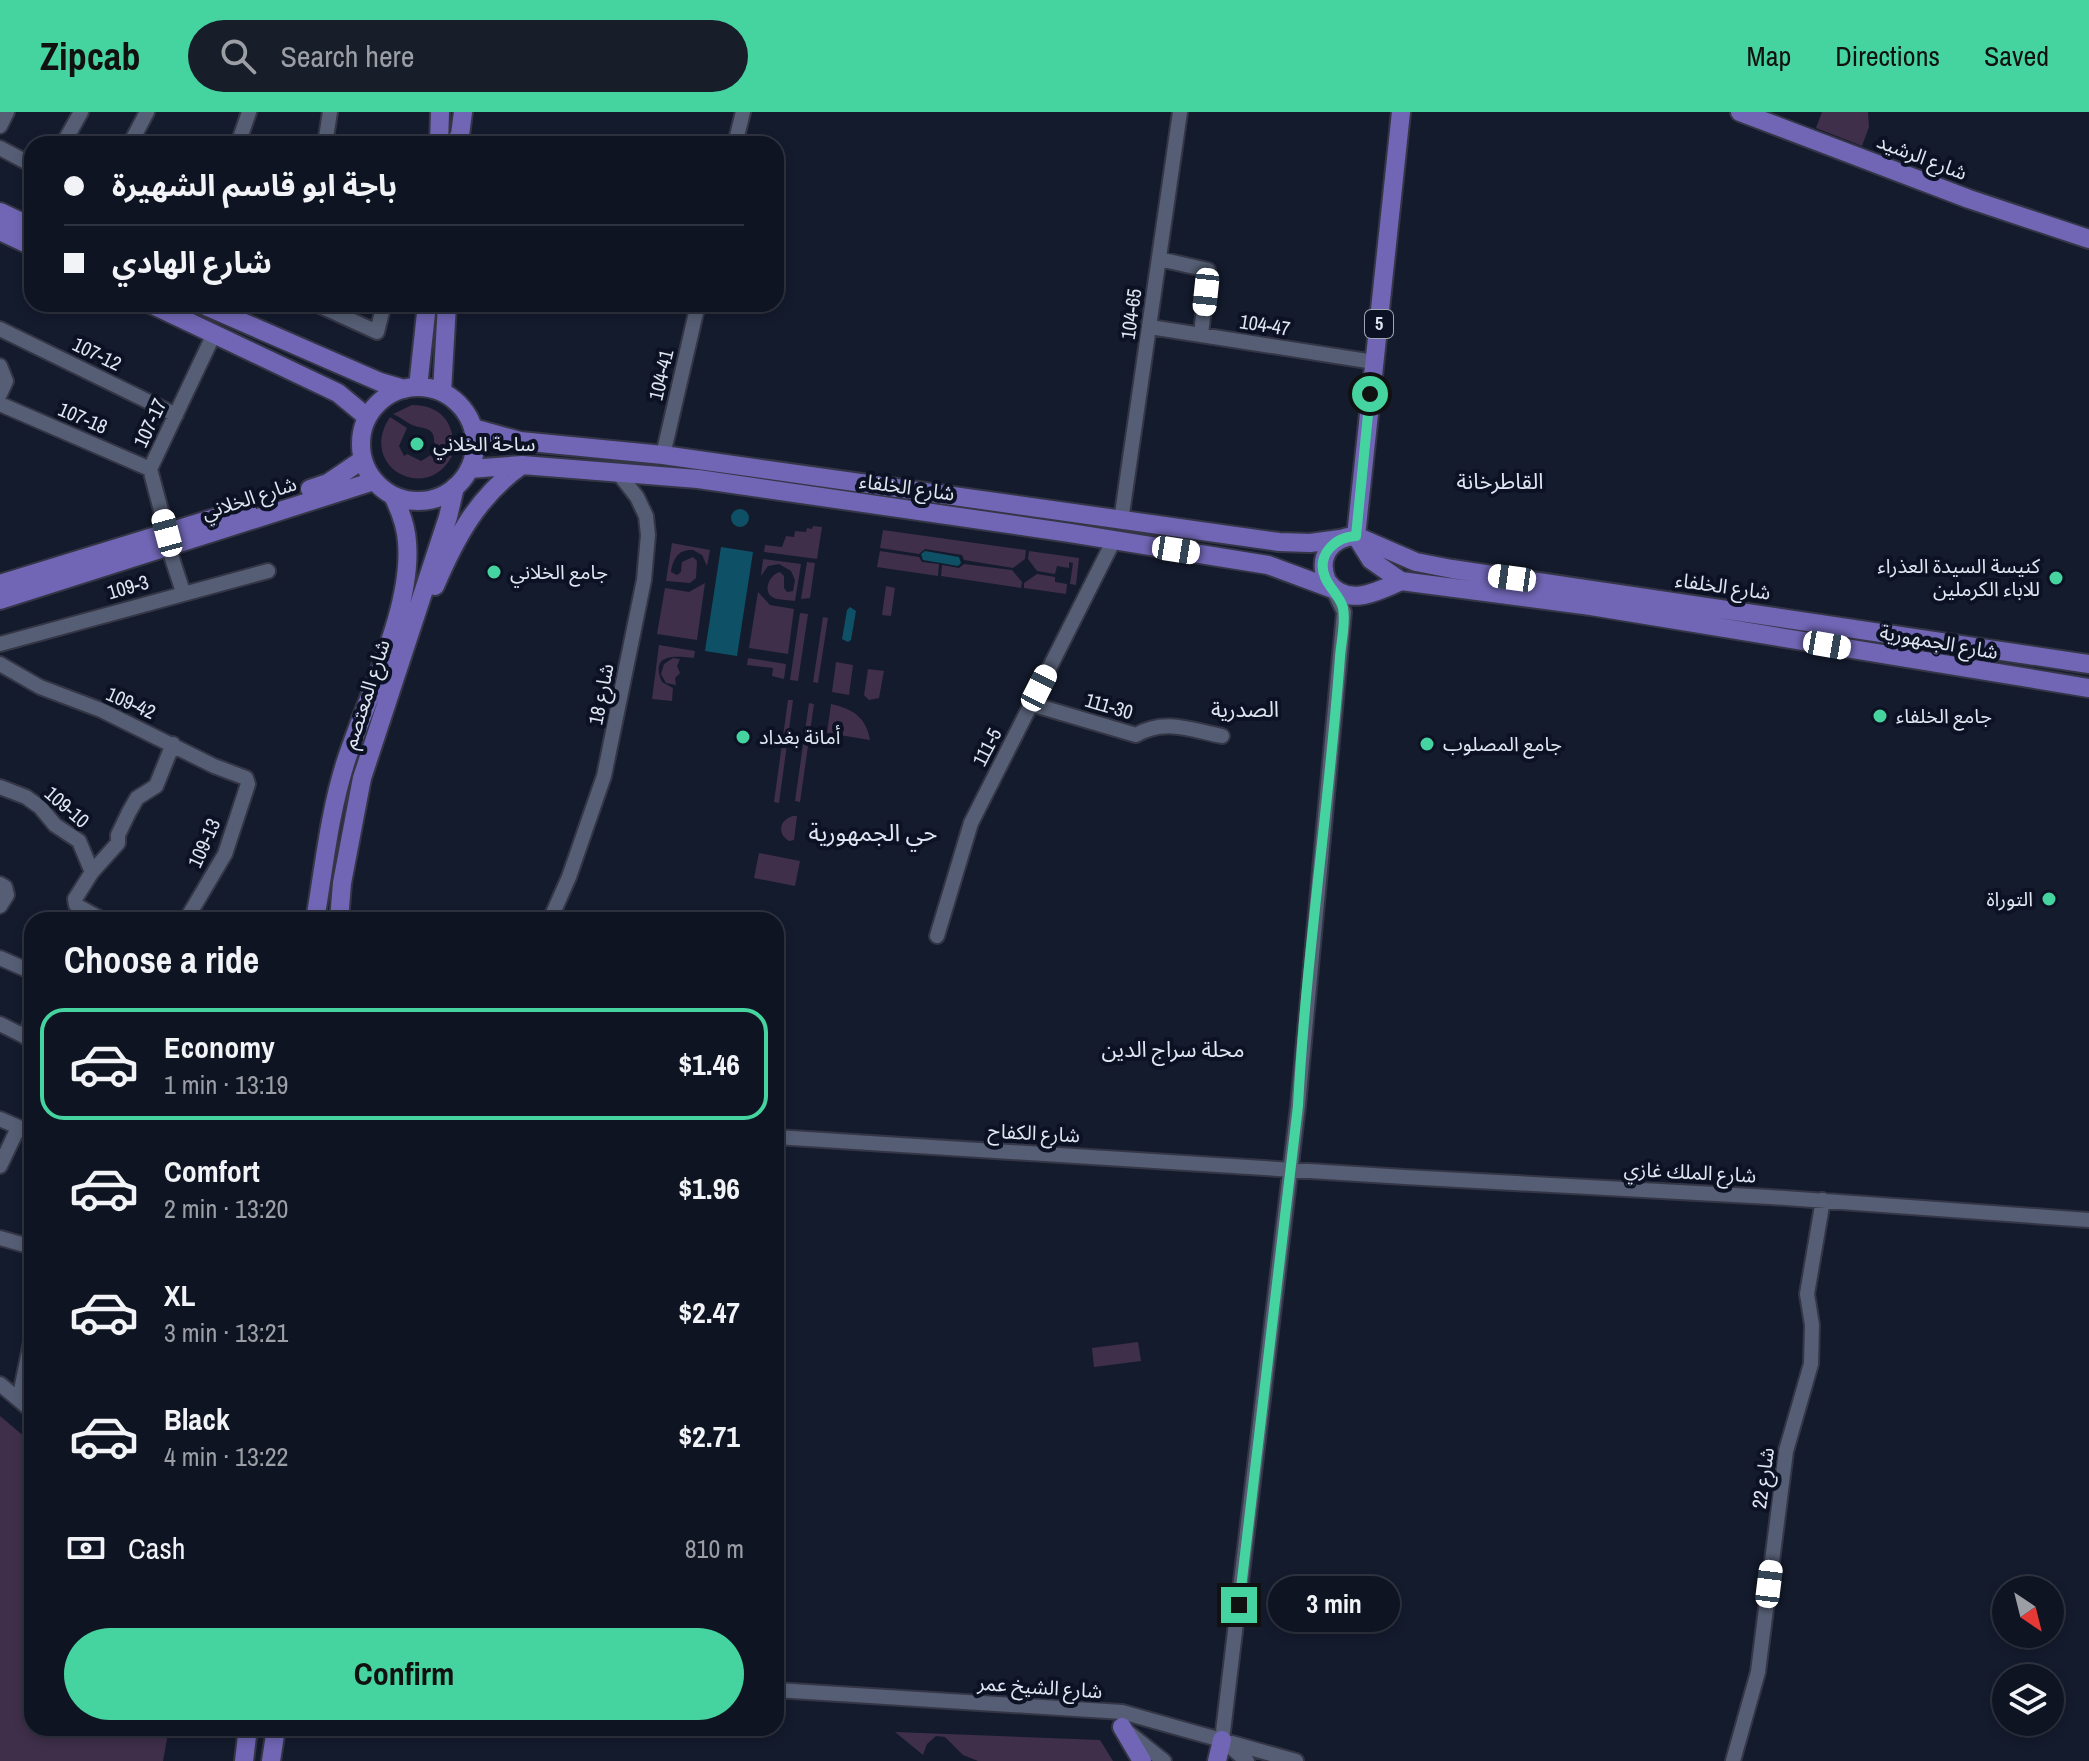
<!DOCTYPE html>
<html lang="en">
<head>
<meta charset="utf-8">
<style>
	body { margin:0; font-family:"Archivo Narrow","Noto Sans Arabic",sans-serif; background:#181d2a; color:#f1f3f6; height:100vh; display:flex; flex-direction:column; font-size:30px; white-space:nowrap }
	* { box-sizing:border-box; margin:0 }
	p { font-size:26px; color:#9b9ea5 }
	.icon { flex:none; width:44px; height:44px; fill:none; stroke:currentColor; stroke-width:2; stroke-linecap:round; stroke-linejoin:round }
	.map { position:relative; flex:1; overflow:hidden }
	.side { position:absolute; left:24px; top:800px; width:760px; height:824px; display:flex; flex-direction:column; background:#0f1422; border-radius:24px; box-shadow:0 4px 12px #0003,0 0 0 2px #2f3340 }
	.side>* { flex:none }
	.top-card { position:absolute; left:24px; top:24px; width:760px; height:176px; border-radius:24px; box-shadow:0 4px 12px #0003,0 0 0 2px #2f3340; display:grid; align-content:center; height:176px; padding:0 40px; background:#0f1422 }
	.needle { width:52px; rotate:145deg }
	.tools { position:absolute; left:1992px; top:1464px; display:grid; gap:16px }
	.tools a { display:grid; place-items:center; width:72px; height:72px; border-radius:50%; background:#0f1422; box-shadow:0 4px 12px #0003,0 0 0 2px #2f3340; font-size:40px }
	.end { position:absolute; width:36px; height:36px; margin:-18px; border:10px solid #45d49f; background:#111; box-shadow:0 0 0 4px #111 }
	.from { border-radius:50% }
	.bubble { position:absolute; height:56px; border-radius:28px; background:#0f1422; box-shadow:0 4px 12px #0003,0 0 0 2px #2f3340; font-size:26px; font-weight:700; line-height:56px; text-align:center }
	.car { position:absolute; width:24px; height:48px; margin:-24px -12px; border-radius:10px; box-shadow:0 0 6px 2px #0007; background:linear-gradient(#fff 24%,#345 0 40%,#fff 0 76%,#345 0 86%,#fff 0) }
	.top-card b { display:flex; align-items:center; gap:28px; height:76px; font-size:30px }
	.top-card b+b { border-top:2px solid #2f3340 }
	.top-card i { width:20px; height:20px; background:#f1f3f6 }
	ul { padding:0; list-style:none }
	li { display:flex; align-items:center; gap:24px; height:112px; margin:0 16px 12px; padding:0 24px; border:4px solid transparent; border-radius:24px }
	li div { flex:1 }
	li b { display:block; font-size:30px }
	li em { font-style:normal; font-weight:700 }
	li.current { border-color:#45d49f }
	li>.icon { width:72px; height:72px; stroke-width:1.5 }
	h2 { padding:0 40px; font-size:36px; line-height:96px }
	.pay { display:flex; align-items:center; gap:20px; height:88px; padding:0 40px; font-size:30px }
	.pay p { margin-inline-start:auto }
	.action { display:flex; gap:16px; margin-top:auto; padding:16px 40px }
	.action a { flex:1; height:92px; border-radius:48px; background:#45d49f; color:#111; font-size:32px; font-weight:700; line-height:92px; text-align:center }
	header { display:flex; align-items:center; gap:48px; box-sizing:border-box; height:112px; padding:0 40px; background:#45d49f; color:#111 }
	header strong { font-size:38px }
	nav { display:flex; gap:44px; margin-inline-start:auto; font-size:28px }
	.search { width:560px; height:72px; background:#181d2a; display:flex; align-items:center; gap:20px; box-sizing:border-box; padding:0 28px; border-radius:44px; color:#9b9ea5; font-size:30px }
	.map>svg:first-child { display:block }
	.green { fill:#3f2f4a }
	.water { fill:#0e5066 }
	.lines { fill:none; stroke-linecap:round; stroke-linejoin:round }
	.minor-casing { stroke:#343646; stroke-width:18 }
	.major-casing { stroke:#343646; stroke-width:22 }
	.minor { stroke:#555e74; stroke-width:14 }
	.major { stroke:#7066b5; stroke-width:18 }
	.route { stroke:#45d49f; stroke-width:10 }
	.poi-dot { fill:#45d49f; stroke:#0c1223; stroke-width:3 }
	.labels { text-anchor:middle; stroke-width:8; stroke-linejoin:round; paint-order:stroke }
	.shield { fill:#0c1223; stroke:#a0a6b4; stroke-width:2 }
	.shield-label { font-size:18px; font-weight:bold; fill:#e0e5f2 }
	.street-label { font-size:20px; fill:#e0e5f2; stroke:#0c1223 }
	.poi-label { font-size:20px; fill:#e0e5f2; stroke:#0c1223; text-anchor:start }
	.neighbourhood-label { font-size:22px; fill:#e0e5f2; stroke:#0c1223 }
	.quarter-label { font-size:24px; fill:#e0e5f2; stroke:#0c1223 }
</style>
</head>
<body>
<header>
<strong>Zipcab</strong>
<div class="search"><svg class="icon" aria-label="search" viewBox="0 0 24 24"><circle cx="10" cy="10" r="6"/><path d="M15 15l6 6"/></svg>Search here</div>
<nav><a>Map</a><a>Directions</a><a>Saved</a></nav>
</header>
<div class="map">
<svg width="2089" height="1649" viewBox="0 0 2089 1649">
	<rect width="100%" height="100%" fill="#141b2d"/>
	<!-- green -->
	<path class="green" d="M1822,0H1868L1869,15L1862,34L1816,16Z
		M412,293C440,293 455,310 453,338L434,335C436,314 426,318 412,313C406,310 400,305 393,302Z
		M390,305L407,316L399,334L404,344L407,342L421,349L434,341L452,344C426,393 357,354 390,305Z
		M813,414L822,415L817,447L764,440L765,433L782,435L786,424L794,425L795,419L806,420L807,416L812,417Z
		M883,418L1026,438L1025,447L1013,456L964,448L962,443L925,437L919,442L880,436Z
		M672,431L710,438L707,454L702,443L693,438C678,437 673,447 671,460L677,463L681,460L682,450L693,445L697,449L696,466L690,471L666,469Z
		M880,439L919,445L922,450L939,452L938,464L877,455Z
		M1029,439L1079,446L1076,473L1070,472L1073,451L1069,450V456L1057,454L1055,462L1037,459L1028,447Z
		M763,447L801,452L795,489C790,488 779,488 774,486C761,480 770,462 780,460L784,464V476L787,480L793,479L795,468L791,459L779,452L768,454L761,464Z
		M807,450L815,451L810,486L801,487Z
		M964,452L1012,458L1022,470L1021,476L941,464L942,453L959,456Z
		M1037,462L1055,465V470L1067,472L1066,482L1024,476V471Z
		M705,471L697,528L657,522L665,476L689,480Z
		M886,474L895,476L891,504L882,503Z
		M758,480L770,493L794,497L788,542L749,536Z
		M800,501L808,502L798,569L790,568Z
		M823,505L828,506L818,571L813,570Z
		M659,533L695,539L694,546C676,544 649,541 662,570L673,576L672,589L652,587Z
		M673,546L680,547L677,554L680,561L675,566L676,573L666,571L661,562L664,552Z
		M748,546L786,552L784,567L772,564L773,556L747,553Z
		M836,550L853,553L849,583L832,580Z
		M868,557L884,559L879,586L869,588L864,583Z
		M788,588H793L779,691L774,690Z
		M809,591L814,592L800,690L795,689Z
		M831,592C853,597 866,605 870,628L827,621Z
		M793,704H797L794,728L789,729C777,722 779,708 793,704Z
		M759,741L800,749L795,774L754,766Z
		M1138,1230L1141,1249L1094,1255L1092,1236Z
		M0,1304L32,1331V1616H169L163,1649H0Z
		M895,1620L1100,1628L1113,1649H978L963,1643L945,1625L936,1624L927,1632L923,1643Z"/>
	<!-- water -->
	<path class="water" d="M731 406a9 9 0 1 1 18 0a9 9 0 1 1-18 0Z
		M721,435L753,440L737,544L705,539Z
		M925,439L959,445L961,451L958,454L923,448L921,442Z
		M850,495L856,499L851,528L848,530L842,527L847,498Z"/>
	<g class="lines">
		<!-- minor casing -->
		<g class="minor-casing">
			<path id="minor" d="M0,14L7,0
				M63,32L81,0
				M130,32L147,0
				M238,32L249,0
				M325,32L330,0
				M735,32L743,0
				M0,36L32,53
				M1159,147L1208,158L1201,223
				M316,192L377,220L384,192
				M1150,215L1374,250
				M0,217L176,303
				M0,254L6,269L0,282
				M0,292L150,357
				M663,343L698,192
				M1121,409L1180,0
				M167,421L150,357L214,222
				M168,434L183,480
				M0,532L268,459
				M0,552L40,575L101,598L214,654L246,666L248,672L225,742L186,808
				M1031,592L1136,623C1165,606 1191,618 1222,624
				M0,675L26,685L40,695L55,713L79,729L92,760
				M0,772L5,775L7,783L0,794
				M103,808L76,793L75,787L92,760L118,731V723L129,700L137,686L156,674L173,632
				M550,808L569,765L604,664L644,468L648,423L646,404L637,385L619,362
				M937,824L971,711L1114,428
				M0,846L32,860
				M0,912L32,928
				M25,925L32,906
				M0,1007L32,1021
				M776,1025L1405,1065L1770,1085L2089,1108
				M0,1054L18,1016
				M0,1126L32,1135
				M0,1272L32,1299
				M19,1288L32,1225
				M776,1578L1122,1600L1296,1649
				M1129,1621L1164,1649
				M1247,1649L1222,1628L1298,994L1344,500L1333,477
				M1733,1649L1758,1560L1786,1339L1811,1252L1812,1213L1807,1182L1823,1088"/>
		</g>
		<!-- major casing -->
		<g class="major-casing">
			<path id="major" d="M1740,0L1969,87L2089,127
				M439,32L440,0
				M454,32L460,23L463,0
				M0,100L32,115
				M0,119L32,134
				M151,192L338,281L367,305
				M201,192L380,270L404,277
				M418,275L427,192
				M361 332a57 57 0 1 1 114 0a57 57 0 1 1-114 0Z
				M442,280L447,192
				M473,316L520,329L663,343L1279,430L1310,431L1340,427
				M469,357L522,353L698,367L1070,421L1268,453L1333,477
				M310,377L328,371L362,348
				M1356,424L1371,448L1401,469L1591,494L2089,576
				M1356,424L1401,0
				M1401,469C1377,480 1346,496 1327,469C1317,445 1331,425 1356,424L1416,450L1452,457L2089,552
				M0,472L247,396
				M435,474C456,425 478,384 522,353
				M0,488L374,369
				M315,808C324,756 329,703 345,652C365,588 413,497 407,430C406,414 400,398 393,384
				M339,808L342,771L362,666L448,405L455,375
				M1122,1615L1142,1649
				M244,1649L248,1616
				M271,1649L276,1616
				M1217,1649L1222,1628"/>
		</g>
		<!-- minor -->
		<use href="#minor" class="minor"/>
		<!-- major -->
		<use href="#major" class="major"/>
	</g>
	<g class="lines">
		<!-- route -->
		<path class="route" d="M1239,1493L1298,994C1306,844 1329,695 1340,545C1341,530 1346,511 1343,496C1340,484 1329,476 1325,465C1316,443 1335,425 1356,424L1370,282"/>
	</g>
	<!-- markers -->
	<g class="poi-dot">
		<circle cx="417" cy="332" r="8"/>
		<circle cx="494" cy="460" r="8"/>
		<circle cx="2056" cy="466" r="8"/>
		<circle cx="1880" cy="604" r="8"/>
		<circle cx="743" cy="625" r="8"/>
		<circle cx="1427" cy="632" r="8"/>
		<circle cx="2049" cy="787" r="8"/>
	</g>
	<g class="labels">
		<!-- shield labels -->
		<rect class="shield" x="1365" y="198" width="28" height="28" rx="6"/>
		<g class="shield-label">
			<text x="1379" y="218">5</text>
		</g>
		<!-- street labels -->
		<g class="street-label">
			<text transform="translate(1922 45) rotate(21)" y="7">شارع الرشيد</text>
			<text transform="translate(1131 202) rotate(-82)" y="7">104-65</text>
			<text transform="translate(1265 213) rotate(9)" y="7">104-47</text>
			<text transform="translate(97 242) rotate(26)" y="7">107-12</text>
			<text transform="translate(661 263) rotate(-77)" y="7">104-41</text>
			<text transform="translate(83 306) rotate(23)" y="7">107-18</text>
			<text transform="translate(150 311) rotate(-65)" y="7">107-17</text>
			<text transform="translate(907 375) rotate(8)" y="7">شارع الخلفاء</text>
			<text transform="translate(249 386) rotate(-18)" y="7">شارع الخلاني</text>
			<text transform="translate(1723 474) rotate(8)" y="7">شارع الخلفاء</text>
			<text transform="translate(128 475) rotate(-16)" y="7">109-3</text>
			<text transform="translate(1939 530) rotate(10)" y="7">شارع الجمهورية</text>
			<text transform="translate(366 582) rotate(-72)" y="7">شارع المعتصم</text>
			<text transform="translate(601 582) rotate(-79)" y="7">شارع 18</text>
			<text transform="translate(131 591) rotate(24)" y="7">109-42</text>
			<text transform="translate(1109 594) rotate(16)" y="7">111-30</text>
			<text transform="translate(987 635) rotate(-63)" y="7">111-5</text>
			<text transform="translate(67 695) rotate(41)" y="7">109-10</text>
			<text transform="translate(204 731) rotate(-66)" y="7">109-13</text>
			<text transform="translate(1034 1021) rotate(3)" y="7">شارع الكفاح</text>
			<text transform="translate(1690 1060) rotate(3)" y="7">شارع الملك غازي</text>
			<text transform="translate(1763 1366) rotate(-82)" y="7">شارع 22</text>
			<text transform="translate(1040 1575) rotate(4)" y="7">شارع الشيخ عمر</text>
		</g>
		<!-- poi labels -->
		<g class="poi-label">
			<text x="433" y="339">ساحة الخلاني</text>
			<text x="2040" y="461" text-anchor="end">كنيسة السيدة العذراء<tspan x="2040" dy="23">للاباء الكرملين</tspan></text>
			<text x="510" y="467">جامع الخلاني</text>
			<text x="1896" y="611">جامع الخلفاء</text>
			<text x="759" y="632">أمانة بغداد</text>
			<text x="1443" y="639">جامع المصلوب</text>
			<text x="2033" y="794" text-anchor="end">التوراة</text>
		</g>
		<!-- neighbourhood labels -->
		<g class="neighbourhood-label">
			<text x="1500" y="377">القاطرخانة</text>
			<text x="1245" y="605">الصدرية</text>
			<text x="1173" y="945">محلة سراج الدين</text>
		</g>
		<!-- quarter labels -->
		<g class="quarter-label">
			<text x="873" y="729">حي الجمهورية</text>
		</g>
	</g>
</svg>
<div class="tools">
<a><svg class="needle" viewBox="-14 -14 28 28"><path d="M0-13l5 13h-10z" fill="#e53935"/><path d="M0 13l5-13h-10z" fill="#9b9ea5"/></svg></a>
<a><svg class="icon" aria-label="layers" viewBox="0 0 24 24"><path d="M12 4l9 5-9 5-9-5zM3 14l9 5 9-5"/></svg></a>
</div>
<i class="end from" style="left:1370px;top:282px"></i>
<i class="end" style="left:1239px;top:1493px"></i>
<div class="bubble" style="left:1268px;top:1464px;width:132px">3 min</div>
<i class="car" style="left:1206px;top:180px;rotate:186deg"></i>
<i class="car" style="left:167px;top:421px;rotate:345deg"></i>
<i class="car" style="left:1176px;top:438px;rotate:99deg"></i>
<i class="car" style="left:1512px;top:466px;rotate:278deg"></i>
<i class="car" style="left:1827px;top:533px;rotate:100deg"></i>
<i class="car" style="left:1039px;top:576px;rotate:27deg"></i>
<i class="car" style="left:1769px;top:1472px;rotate:7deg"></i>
<div class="top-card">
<b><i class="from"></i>باجة ابو قاسم الشهيرة</b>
<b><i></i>شارع الهادي</b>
</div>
<section class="side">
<h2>Choose a ride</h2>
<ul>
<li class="current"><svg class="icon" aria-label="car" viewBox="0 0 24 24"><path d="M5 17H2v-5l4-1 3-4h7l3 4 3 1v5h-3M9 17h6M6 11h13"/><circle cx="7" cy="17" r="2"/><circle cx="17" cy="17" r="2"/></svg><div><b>Economy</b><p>1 min · 13:19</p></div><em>$1.46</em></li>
<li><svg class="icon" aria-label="car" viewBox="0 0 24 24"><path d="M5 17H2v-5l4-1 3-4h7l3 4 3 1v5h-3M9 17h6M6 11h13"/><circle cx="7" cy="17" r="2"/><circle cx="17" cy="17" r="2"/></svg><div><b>Comfort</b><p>2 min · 13:20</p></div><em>$1.96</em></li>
<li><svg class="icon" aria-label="car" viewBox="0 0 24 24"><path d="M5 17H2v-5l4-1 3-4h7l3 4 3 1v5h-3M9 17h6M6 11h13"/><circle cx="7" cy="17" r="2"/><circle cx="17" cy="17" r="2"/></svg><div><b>XL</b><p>3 min · 13:21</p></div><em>$2.47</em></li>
<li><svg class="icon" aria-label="car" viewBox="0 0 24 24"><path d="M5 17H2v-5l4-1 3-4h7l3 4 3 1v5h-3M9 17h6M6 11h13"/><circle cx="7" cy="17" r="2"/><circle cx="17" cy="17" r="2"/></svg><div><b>Black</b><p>4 min · 13:22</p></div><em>$2.71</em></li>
</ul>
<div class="pay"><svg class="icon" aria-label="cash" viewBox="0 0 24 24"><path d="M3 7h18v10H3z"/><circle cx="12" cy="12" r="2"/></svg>Cash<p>810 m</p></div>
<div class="action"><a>Confirm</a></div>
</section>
</div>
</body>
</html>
